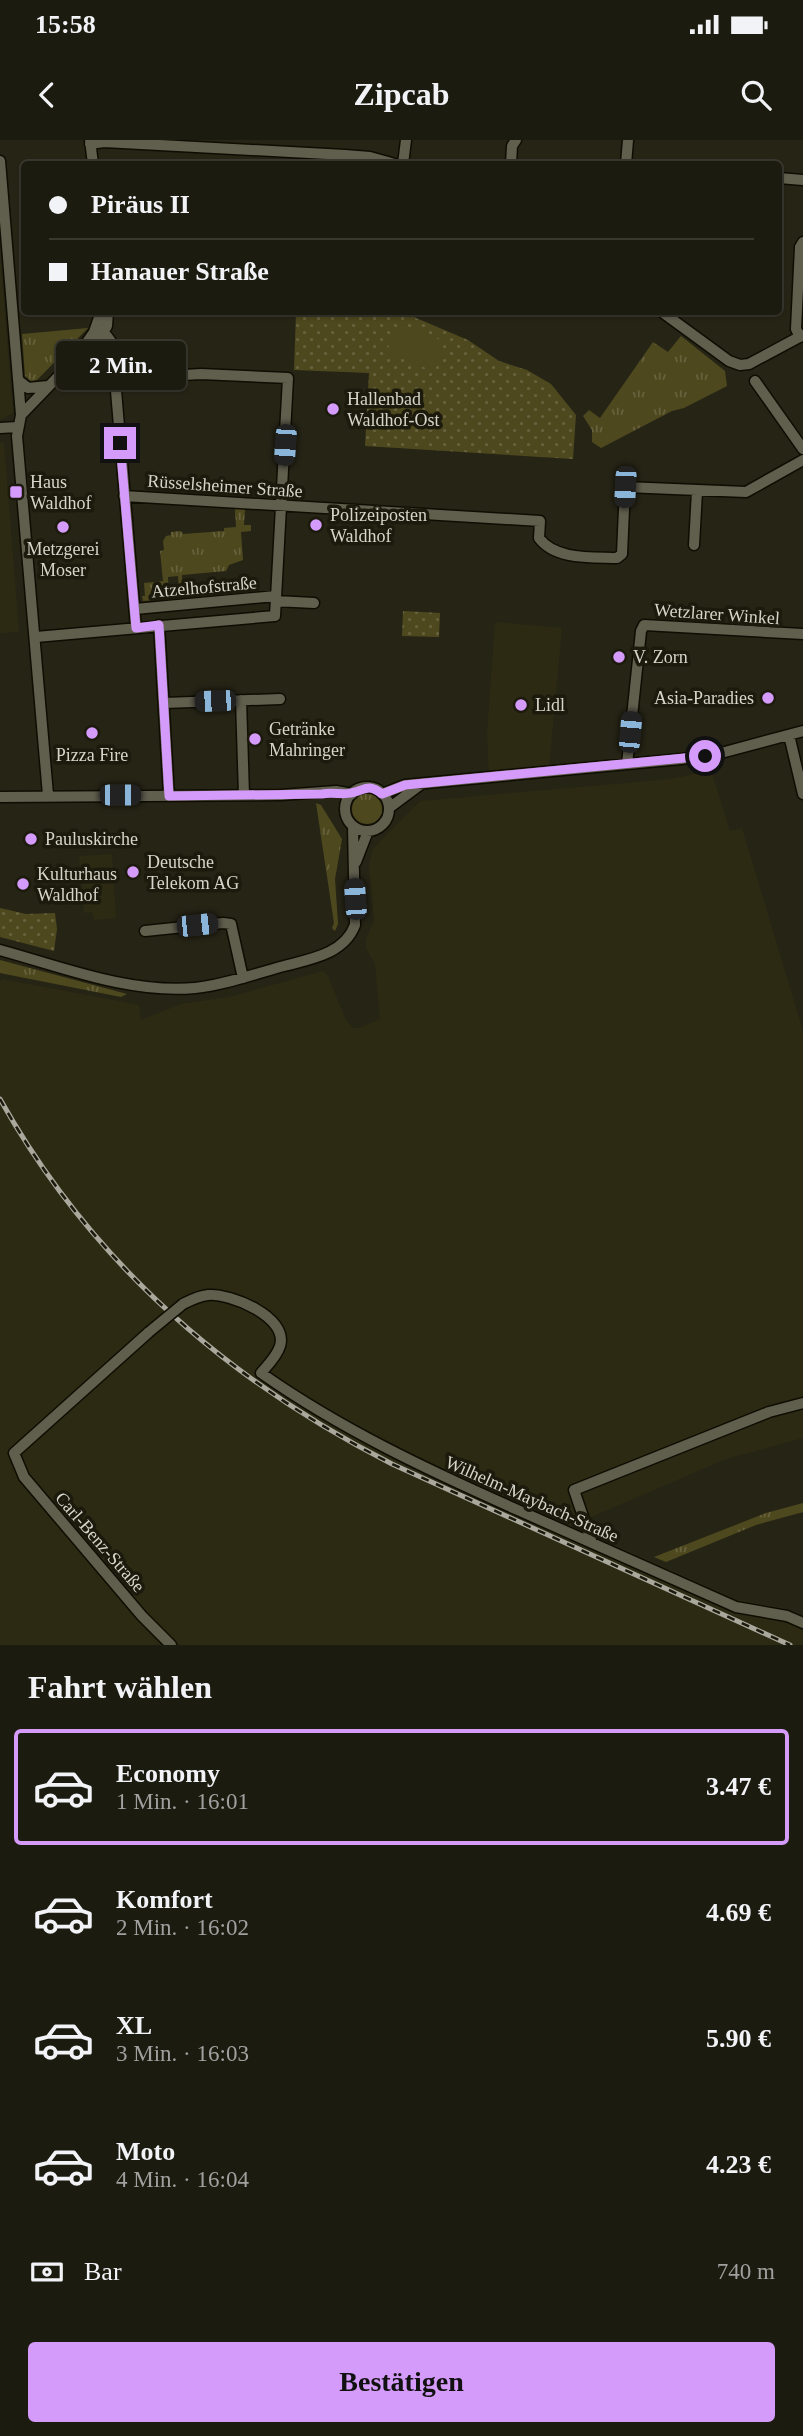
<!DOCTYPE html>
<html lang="de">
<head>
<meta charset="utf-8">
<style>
	body { margin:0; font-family:"Times New Roman",serif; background:#252419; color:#f1f3f6; height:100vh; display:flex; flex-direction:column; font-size:26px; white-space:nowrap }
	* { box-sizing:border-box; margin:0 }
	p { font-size:23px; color:#a0a19f }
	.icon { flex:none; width:38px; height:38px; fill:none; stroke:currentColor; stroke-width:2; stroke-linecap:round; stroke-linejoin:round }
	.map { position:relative; height:1505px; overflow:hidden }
	.drawer { display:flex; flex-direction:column; background:#1c1b10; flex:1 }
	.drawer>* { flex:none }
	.guide { position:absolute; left:21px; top:21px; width:761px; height:154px; border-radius:7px; box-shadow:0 2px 5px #0004,0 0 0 2px #3a3930; display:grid; align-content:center; height:154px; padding:0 28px; background:#1c1b10 }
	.end { position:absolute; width:32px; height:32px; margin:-16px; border:9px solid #d59bfa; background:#111; box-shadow:0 0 0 4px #111 }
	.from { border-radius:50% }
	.bubble { position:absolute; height:49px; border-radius:7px; background:#1c1b10; box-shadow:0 2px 5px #0004,0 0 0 2px #3a3930; font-size:23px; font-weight:700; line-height:49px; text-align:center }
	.car { position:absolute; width:21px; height:42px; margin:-21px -10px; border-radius:9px; box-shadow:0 0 5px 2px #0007; background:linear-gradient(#222 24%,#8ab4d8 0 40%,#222 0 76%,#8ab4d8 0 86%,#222 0) }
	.guide b { display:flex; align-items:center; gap:24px; height:66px; font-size:26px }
	.guide b+b { border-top:2px solid #3a3930 }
	.guide i { width:18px; height:18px; background:#f1f3f6 }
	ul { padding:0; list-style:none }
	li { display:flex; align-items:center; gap:21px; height:116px; margin:0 14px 10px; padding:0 14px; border:4px solid transparent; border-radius:7px }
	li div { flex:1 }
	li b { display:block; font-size:26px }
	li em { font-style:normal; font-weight:700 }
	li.active { border-color:#d59bfa }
	li>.icon { width:63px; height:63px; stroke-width:1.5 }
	h2 { padding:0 28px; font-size:32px; line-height:84px }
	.pay { display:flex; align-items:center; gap:18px; height:77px; padding:0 28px; font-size:26px }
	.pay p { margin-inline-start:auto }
	.primary-button { display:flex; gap:14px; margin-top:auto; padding:14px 28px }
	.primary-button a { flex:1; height:80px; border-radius:7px; background:#d59bfa; color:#111; font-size:28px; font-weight:700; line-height:80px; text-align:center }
	.status { display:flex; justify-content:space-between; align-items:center; height:49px; padding:0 35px; background:#1c1b10; direction:ltr }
	.status svg { height:19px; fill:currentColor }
	header { display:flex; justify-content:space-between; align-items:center; height:91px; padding:0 28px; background:#1c1b10; font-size:32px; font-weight:700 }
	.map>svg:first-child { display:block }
	.built { fill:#2d2a14 }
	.grass { fill:url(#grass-tufts) }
	.park { fill:url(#park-dots) }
	.pitch { fill:#4e481e }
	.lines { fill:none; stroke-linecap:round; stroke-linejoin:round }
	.minor-casing { stroke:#0f0d02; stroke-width:13 }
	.minor { stroke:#605e4d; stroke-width:10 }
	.rail-casing { stroke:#aaa89d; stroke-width:5 }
	.rail { stroke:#1c1a0c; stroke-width:2.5; stroke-dasharray:8; stroke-linecap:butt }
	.minor-bridge-casing { stroke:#0f0d02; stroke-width:13; stroke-linecap:butt }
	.minor-bridge { stroke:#605e4d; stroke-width:10 }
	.route { stroke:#d59bfa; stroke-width:9 }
	.poi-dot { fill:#d59bfa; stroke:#1c1a0c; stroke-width:2.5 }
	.labels { text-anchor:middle; stroke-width:7; stroke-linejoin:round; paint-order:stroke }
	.poi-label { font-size:18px; fill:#d6d5cb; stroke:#1c1a0c; text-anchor:start }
	.street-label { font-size:18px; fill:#d6d5cb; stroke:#1c1a0c }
</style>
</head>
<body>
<div class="status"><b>15:58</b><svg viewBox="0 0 49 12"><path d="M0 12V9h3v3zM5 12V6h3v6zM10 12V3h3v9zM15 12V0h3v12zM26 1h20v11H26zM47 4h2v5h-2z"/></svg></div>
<header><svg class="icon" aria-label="back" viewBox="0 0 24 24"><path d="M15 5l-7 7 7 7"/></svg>Zipcab<svg class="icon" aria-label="search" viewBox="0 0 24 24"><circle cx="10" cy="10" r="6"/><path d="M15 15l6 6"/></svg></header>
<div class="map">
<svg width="803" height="1505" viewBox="0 0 803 1505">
	<defs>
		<pattern id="grass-tufts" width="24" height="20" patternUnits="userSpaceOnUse" patternTransform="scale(1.75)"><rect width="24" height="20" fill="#4e481e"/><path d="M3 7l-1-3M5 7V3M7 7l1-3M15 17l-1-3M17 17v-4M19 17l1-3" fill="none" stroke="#67623d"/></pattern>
		<pattern id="park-dots" width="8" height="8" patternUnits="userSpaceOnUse" patternTransform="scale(1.75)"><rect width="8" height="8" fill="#4e481e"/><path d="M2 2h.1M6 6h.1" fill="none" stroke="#67623d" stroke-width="1.8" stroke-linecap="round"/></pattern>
	</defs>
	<rect width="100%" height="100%" fill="#262415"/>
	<!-- built -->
	<path class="built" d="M0,113L13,273L0,280Z
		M0,303H4L19,492L0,493Z
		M495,482L562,488L549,627L489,633L487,594Z
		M711,630L730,691L742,688L803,891V1298L726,1319L589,1378L600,1395L613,1404L736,1459L783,1468L803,1476V1505H0V842L2,839L139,865L141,880L181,864L229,857L323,831L328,836L346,880L353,888H359L380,879L375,824L366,808V799L374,780L369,725L373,709L420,661L672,639Z
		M112,714L116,778L94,780L92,772L84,773L79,716Z"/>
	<!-- grass -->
	<path class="grass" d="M88,188L37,240L31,241L25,236L22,194Z
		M681,196L725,231L727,246L684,268L672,271L601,308L592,302V290L583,276L589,270L600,278L653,202L668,212Z
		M96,216H101L105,220L107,248L70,251V243Z
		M235,369H245L244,385H251V391L241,392L243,420L229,425L226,431L182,435L183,451H179L178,436L168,437L169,459L143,461L142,456H145L144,443L163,441L160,411L164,410L163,401L166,396L171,395V392L181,391L183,394L224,391V388L236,387Z
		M352 669a15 15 0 1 1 30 0a15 15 0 1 1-30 0Z
		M316,663L321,665L342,699L335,739L338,784L335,791L332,788L334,783Z
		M0,820L127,854L121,857L0,833Z
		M803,1363V1372L756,1385L666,1422L654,1417L766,1373Z"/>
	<!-- park -->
	<path class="park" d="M296,172H402L468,200L499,221L527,230L551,244L576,275L573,319L365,306L369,233L294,230Z
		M403,471L440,473L439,497L402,496Z
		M0,768L26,774L55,773L57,789L54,811L0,797Z"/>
	<!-- pitch -->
	<path class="pitch" d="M399,183L445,202L433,231L386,212Z"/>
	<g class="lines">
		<!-- minor casing -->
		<g class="minor-casing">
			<path id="minor" d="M90,0L93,24
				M90,4L104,2L345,15L370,17L395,24
				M0,21L21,275L17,296L48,655
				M403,24L406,0
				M511,24L512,6L516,0
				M626,24L628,0
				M779,38L803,40
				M662,172L729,221L740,225L749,224L803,195
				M94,192H104L112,203L136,488
				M800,197L796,189L800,107L803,102
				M80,212L94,192L101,172
				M18,240L28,248L48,246
				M755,241L803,309
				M21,275L76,218L99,200L107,186L108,172
				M0,288L17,287
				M124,356L540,381L539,398C555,420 591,417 617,418L622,414L625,347L746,352L803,320
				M694,405L697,351
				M276,461L314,463
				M135,469L276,456
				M159,485L169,656
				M36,497L275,476L288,238L201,234L115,239
				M241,560L244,655
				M164,563L280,559
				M789,595L803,654
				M627,624L641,491L644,485L803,494
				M345 669a22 22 0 1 1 44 0a22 22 0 1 1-44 0Z
				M382,654L405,645L681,619L721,613L803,591
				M0,657L281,655L336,651L352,654
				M389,668L420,645
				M356,722L368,691
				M145,791L223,783L231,784L243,838
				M0,810C62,827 130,854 195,848C225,845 254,834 284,826C311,819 344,814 355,785L353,686
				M183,1164C191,1160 198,1156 208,1155C230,1153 289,1177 280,1206C277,1216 268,1225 261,1233C342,1290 430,1331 520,1371C592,1403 664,1435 736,1467L787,1476L803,1483
				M149,1192L14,1313L24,1337L142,1476L171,1505
				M592,1403L574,1350L769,1272L803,1263"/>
		</g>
		<!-- minor -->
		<use href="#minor" class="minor"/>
		<!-- rail casing -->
		<g class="rail-casing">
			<path id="rail" d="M0,959C91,1122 227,1240 392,1324L790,1505"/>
		</g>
		<!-- rail -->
		<use href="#rail" class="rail"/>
		<!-- minor-bridge casing -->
		<g class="minor-bridge-casing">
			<path id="minor-bridge" d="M149,1192L183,1164"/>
		</g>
		<!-- minor-bridge -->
		<use href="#minor-bridge" class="minor-bridge"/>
	</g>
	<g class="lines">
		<!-- route -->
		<path class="route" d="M120,303L136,488L159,485L169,656L322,654C332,652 343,655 351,653C365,651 367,642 382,654L405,645L705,616"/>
	</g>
	<!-- markers -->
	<g class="poi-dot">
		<circle cx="333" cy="269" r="7"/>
		<rect x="9" y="345" width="14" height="14" rx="3.5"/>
		<circle cx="316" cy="385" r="7"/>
		<circle cx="63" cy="387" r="7"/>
		<circle cx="619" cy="517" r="7"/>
		<circle cx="768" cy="558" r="7"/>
		<circle cx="521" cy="565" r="7"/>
		<circle cx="92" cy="593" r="7"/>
		<circle cx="255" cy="599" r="7"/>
		<circle cx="31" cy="699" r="7"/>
		<circle cx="133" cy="732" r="7"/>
		<circle cx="23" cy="744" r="7"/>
	</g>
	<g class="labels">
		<!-- poi labels -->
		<g class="poi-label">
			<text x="347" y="265">Hallenbad<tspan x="347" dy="21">Waldhof-Ost</tspan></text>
			<text x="30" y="348">Haus<tspan x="30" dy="21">Waldhof</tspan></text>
			<text x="330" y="381">Polizeiposten<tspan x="330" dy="21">Waldhof</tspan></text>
			<text x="63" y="415" text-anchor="middle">Metzgerei<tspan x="63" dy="21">Moser</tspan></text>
			<text x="633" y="523">V. Zorn</text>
			<text x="754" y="564" text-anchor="end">Asia-Paradies</text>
			<text x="535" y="571">Lidl</text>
			<text x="269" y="595">Getränke<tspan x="269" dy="21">Mahringer</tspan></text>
			<text x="92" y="621" text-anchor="middle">Pizza Fire</text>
			<text x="45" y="705">Pauluskirche</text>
			<text x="147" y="728">Deutsche<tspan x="147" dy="21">Telekom AG</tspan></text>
			<text x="37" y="740">Kulturhaus<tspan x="37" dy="21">Waldhof</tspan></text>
		</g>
		<!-- street labels -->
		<g class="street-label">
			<text transform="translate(225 346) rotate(4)" y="6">Rüsselsheimer Straße</text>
			<text transform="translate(204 447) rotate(-5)" y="6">Atzelhofstraße</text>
			<text transform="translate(717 474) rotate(4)" y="6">Wetzlarer Winkel</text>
			<text transform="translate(532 1359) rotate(24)" y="6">Wilhelm-Maybach-Straße</text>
			<text transform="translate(100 1402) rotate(49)" y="6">Carl-Benz-Straße</text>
		</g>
	</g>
</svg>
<i class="end from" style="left:705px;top:616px"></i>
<i class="end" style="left:120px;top:303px"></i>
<div class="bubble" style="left:56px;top:201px;width:130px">2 Min.</div>
<i class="car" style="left:285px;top:305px;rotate:184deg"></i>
<i class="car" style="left:625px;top:347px;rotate:183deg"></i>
<i class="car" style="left:215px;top:561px;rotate:268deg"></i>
<i class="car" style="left:630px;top:592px;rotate:5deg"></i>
<i class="car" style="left:120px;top:655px;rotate:90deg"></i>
<i class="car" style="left:355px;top:759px;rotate:356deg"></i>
<i class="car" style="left:197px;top:785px;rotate:84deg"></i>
<div class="guide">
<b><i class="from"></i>Piräus II</b>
<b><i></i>Hanauer Straße</b>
</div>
</div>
<section class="drawer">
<h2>Fahrt wählen</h2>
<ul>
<li class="active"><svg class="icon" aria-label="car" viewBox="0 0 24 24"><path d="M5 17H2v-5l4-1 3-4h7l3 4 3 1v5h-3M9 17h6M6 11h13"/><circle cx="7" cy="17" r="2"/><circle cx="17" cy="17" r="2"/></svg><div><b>Economy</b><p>1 Min. · 16:01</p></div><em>3.47 €</em></li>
<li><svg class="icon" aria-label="car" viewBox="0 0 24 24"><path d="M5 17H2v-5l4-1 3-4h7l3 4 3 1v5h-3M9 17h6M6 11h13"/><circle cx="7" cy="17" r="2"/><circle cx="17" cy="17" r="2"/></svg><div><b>Komfort</b><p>2 Min. · 16:02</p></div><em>4.69 €</em></li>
<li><svg class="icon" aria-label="car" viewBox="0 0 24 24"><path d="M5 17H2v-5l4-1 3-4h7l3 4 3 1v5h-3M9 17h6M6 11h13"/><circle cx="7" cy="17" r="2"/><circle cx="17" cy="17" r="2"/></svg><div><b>XL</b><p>3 Min. · 16:03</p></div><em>5.90 €</em></li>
<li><svg class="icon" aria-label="car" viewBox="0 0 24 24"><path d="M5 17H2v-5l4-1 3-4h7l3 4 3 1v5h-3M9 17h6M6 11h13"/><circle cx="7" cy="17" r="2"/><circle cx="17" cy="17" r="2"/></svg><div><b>Moto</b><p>4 Min. · 16:04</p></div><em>4.23 €</em></li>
</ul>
<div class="pay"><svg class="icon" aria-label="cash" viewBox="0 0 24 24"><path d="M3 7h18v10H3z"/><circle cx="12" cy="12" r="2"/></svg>Bar<p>740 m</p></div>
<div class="primary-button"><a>Bestätigen</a></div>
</section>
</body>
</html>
